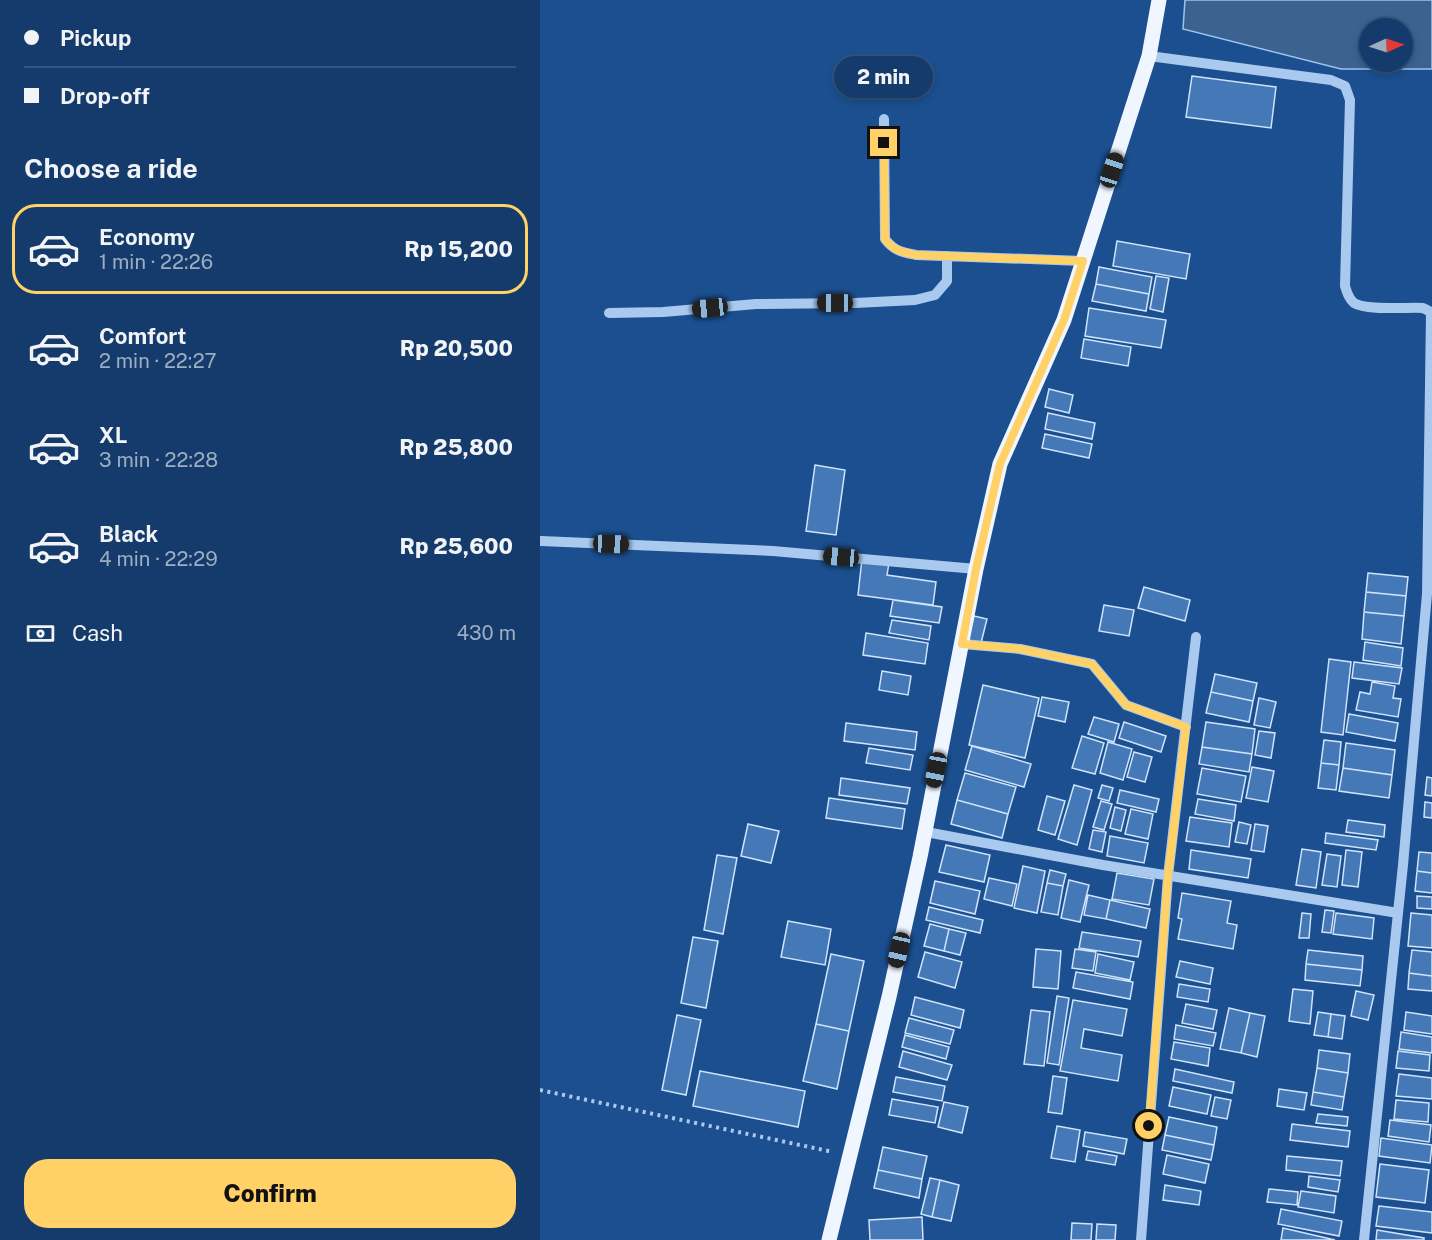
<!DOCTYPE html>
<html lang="en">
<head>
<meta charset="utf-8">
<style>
	body { margin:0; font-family:"Public Sans",sans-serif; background:#214673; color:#f1f3f6; height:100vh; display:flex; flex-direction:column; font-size:22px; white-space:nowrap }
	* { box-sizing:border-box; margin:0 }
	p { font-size:20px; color:#9dadc1 }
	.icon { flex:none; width:33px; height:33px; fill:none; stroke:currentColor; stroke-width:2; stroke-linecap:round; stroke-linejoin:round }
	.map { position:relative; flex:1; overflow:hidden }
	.sheet { display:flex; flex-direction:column; background:#143b6b; width:540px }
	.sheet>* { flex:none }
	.guide { display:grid; align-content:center; height:132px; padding:0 24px; background:#143b6b }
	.needle { width:39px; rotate:87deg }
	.controls { position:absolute; left:819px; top:18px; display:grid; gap:12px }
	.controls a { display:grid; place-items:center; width:54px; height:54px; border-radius:50%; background:#143b6b; box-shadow:0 3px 9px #0003,0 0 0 2px #33557e; font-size:30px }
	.end { position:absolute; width:27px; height:27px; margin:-14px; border:8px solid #ffd166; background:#111; box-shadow:0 0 0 3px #111 }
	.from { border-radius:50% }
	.bubble { position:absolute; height:42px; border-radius:21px; background:#143b6b; box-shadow:0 3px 9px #0003,0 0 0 2px #33557e; font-size:20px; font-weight:800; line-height:42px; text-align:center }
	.car { position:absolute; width:18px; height:36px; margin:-18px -9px; border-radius:8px; box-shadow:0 0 4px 2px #0007; background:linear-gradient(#222 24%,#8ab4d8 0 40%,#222 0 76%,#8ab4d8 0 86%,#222 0) }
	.guide b { display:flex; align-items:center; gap:21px; height:57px; font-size:22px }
	.guide b+b { border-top:2px solid #33557e }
	.guide i { width:15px; height:15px; background:#f1f3f6 }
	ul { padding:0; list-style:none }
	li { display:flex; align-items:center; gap:18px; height:90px; margin:0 12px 9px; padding:0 12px; border:3px solid transparent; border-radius:24px }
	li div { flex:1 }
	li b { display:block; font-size:22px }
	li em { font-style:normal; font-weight:800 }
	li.on { border-color:#ffd166 }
	li>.icon { width:54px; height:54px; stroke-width:1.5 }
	h2 { padding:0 24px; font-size:27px; line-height:72px }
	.pay { display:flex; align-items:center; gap:15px; height:66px; padding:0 24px; font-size:22px }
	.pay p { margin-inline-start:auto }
	.action { display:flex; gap:12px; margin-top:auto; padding:12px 24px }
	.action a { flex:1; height:69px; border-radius:24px; background:#ffd166; color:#111; font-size:24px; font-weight:800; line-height:69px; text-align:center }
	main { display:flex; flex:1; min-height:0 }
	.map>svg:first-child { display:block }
	.water { fill:#3c6290; stroke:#9cc4f0; stroke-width:1.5; fill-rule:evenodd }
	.building { fill:#4478b7; stroke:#cfe3fa; stroke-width:1.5 }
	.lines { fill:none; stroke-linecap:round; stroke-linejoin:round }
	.path { stroke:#a9c9ee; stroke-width:4; stroke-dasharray:3 4.5; stroke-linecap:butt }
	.minor { stroke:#a9c9ee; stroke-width:10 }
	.major { stroke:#f0f6ff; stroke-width:15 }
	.route { stroke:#ffd166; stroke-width:8 }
</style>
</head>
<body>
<main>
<section class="sheet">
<div class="guide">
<b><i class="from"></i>Pickup</b>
<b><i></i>Drop-off</b>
</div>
<h2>Choose a ride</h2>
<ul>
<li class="on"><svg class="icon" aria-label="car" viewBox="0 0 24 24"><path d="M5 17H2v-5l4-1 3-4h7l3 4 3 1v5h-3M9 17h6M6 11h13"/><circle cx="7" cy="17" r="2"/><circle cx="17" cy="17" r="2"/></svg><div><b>Economy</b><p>1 min · 22:26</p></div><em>Rp 15,200</em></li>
<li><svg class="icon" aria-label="car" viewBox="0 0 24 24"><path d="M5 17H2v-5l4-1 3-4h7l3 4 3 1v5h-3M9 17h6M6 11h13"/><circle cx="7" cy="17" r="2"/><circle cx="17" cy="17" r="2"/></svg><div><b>Comfort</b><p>2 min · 22:27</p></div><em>Rp 20,500</em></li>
<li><svg class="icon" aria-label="car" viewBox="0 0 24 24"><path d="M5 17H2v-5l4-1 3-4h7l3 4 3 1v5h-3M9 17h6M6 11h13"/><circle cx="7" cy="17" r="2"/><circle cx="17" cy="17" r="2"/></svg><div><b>XL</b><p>3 min · 22:28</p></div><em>Rp 25,800</em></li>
<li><svg class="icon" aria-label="car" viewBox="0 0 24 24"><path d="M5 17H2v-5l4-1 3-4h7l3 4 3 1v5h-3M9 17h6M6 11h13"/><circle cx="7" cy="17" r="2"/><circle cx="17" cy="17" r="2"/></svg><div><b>Black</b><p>4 min · 22:29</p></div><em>Rp 25,600</em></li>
</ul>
<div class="pay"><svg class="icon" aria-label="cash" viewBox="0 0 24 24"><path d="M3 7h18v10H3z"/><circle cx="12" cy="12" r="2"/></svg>Cash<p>430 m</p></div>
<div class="action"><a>Confirm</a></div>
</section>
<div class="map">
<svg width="892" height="1240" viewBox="0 0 892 1240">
	<rect width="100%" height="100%" fill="#1b4f8f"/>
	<!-- water -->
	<path class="water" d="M645,0H892V69H801L643,29ZM830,28H862V62H830Z"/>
	<!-- building -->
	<path class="building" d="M652,76L736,87L731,128L646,117Z
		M577,241L650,254L646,279L573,266Z
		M559,267L612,277L609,294L556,284Z
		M616,276L629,278L623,312L610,309Z
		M556,284L609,294L606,311L552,301Z
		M549,308L626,320L621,348L545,336Z
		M544,339L591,347L588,366L541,358Z
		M509,389L533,395L529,413L505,407Z
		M508,413L555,423L552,439L505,429Z
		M505,434L552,444L549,458L502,448Z
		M275,465L305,470L296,535L266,531Z
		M322,559L349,563L347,575L396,582L393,605L318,595Z
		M828,573L868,577L866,596L826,592Z
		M604,587L650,600L645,621L598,608Z
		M826,592L866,596L864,616L824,612Z
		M353,600L402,607L399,623L350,616Z
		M564,605L594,610L589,636L559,631Z
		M824,612L864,616L861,644L822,639Z
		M434,616L447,619L441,643L428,640Z
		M352,620L391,626L389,640L349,633Z
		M326,633L388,643L385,664L323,655Z
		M825,642L863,648L861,666L823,660Z
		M789,659L811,662L803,735L781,732Z
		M814,662L862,668L859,684L812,678Z
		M342,671L371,676L368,695L339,690Z
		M675,674L717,683L713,701L671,692Z
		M832,682L855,686L853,698L861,699L858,717L816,710L820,692L830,694Z
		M443,685L499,698L485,758L429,745Z
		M671,692L713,701L709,722L666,713Z
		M502,697L529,702L525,722L498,716Z
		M719,698L736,702L730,728L714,725Z
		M809,714L858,723L855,741L806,732Z
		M554,717L579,724L574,742L548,734Z
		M584,722L626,736L621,752L579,738Z
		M666,722L715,729L712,754L662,747Z
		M306,723L377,732L375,750L304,741Z
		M719,731L735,733L731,758L715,755Z
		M542,736L564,743L555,774L532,768Z
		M784,740L801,742L799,765L781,763Z
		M568,742L592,749L583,780L560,773Z
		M806,743L855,750L852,775L803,768Z
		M432,746L491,764L484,787L425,770Z
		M662,747L712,754L709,772L659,764Z
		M329,748L373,755L370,770L326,763Z
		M594,752L612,757L605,782L587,777Z
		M781,763L799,765L796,790L778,788Z
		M712,767L734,771L728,802L706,798Z
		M662,768L706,776L701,802L657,794Z
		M803,768L852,775L849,798L799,791Z
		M425,773L476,787L468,814L417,800Z
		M887,777L892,778V796L885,795Z
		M301,778L370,788L367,804L299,795Z
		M534,785L552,790L537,845L518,839Z
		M562,785L573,788L569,801L558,798Z
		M580,790L619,799L616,812L577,803Z
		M507,796L525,801L515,835L498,830Z
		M289,798L365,809L362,829L286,818Z
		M658,799L696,805L694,821L655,814Z
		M417,800L468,814L462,838L411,824Z
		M561,801L572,804L564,830L553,827Z
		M885,802L892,803V818L884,817Z
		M575,807L586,810L581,831L570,828Z
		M591,809L613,814L608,839L585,834Z
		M650,817L692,823L689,847L646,841Z
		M808,820L845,825L844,837L806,832Z
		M699,822L711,825L707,844L695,842Z
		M208,824L239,831L231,863L201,856Z
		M715,824L728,826L724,852L711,850Z
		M553,830L566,832L562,852L549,849Z
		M786,833L838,840L836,850L785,843Z
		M570,836L608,843L604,863L567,856Z
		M406,845L450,855L444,882L399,872Z
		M762,849L781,852L776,888L756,885Z
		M651,850L711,859L708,878L649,869Z
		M806,850L822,852L818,887L802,885Z
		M879,852L892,853V873L877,871Z
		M787,854L801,856L797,887L782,885Z
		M177,855L197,858L183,934L164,930Z
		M483,866L505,871L497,913L474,908Z
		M510,870L526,874L523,886L507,883Z
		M877,871L892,873V893L875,891Z
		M577,873L614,879L609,905L572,899Z
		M449,878L477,884L472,906L444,899Z
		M529,880L549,885L540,922L521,918Z
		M395,881L440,891L435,914L390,903Z
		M507,883L523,886L518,915L501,912Z
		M642,893L691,901L687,923L697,925L693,949L638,939L642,919L638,918Z
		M548,895L570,900L566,919L544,915Z
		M877,896L892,897V909L877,908Z
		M570,900L610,909L606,928L566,919Z
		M389,907L443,920L440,933L386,920Z
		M785,910L794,911L791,933L782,932Z
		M762,913L771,914L769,938H759Z
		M796,913L834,918L832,939L793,934Z
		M871,913L892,915V948L868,946Z
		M248,921L291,929L285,965L241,957Z
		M390,924L409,929L404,951L384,946Z
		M409,929L426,933L420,955L404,951Z
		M542,932L601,941L598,957L539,948Z
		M153,937L178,941L166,1008L141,1003Z
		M496,949L521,951L518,989L493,987Z
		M535,949L556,952L553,971L532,968Z
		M768,950L823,956L822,970L766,964Z
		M872,950L892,952V976L869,973Z
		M385,952L422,962L415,988L378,977Z
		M291,954L324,961L309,1031L276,1024Z
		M558,954L594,962L590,980L555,973Z
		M640,961L673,968L670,984L636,977Z
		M766,964L822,970L820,986L765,980Z
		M536,972L593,982L590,999L533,988Z
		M869,973L892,976V991L868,989Z
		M639,984L670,989L668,1002L637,997Z
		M753,989L773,991L770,1024L749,1021Z
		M816,991L834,995L828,1020L811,1016Z
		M517,996L529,998L519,1065L507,1063Z
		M375,997L424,1010L420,1028L371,1015Z
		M533,1000L587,1009L582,1036L544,1029L541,1048L582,1055L578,1081L520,1071Z
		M646,1004L677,1010L673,1029L642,1023Z
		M689,1008L710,1013L701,1053L680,1049Z
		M491,1010L510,1012L504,1066L484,1064Z
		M778,1012L791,1014L788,1037L774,1035Z
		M866,1012L892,1016V1034L864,1030Z
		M710,1013L725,1016L717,1057L701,1053Z
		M791,1014L805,1016L802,1039L788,1037Z
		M137,1015L161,1020L146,1095L122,1090Z
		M369,1018L414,1030L410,1044L365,1033Z
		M276,1024L309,1031L297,1089L263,1081Z
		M636,1025L676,1033L673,1046L634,1039Z
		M861,1032L892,1037V1053L859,1049Z
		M365,1035L409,1047L406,1059L362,1047Z
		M634,1042L670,1048L668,1066L631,1059Z
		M779,1050L810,1054L808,1073L777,1068Z
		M363,1051L412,1065L407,1080L359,1067Z
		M858,1051L890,1055L889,1071L856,1068Z
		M777,1068L808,1073L804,1097L773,1092Z
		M635,1069L694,1082L692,1093L633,1081Z
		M160,1071L265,1091L258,1127L153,1106Z
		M859,1074L892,1078V1099L856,1096Z
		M513,1076L527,1078L522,1114L508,1112Z
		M356,1077L405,1086L402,1101L353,1092Z
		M633,1087L671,1095L667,1114L629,1106Z
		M739,1089L767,1093L764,1110L737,1106Z
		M773,1092L804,1097L802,1110L771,1105Z
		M675,1097L691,1100L687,1119L671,1116Z
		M352,1099L398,1107L395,1123L349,1115Z
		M856,1100L889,1103L888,1122L854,1119Z
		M404,1102L428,1107L422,1133L398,1127Z
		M778,1114L808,1117L807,1126L776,1123Z
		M629,1117L677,1127L674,1145L625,1135Z
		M850,1120L891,1125L889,1142L848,1136Z
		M752,1124L810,1131L808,1147L750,1140Z
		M517,1126L540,1130L535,1162L511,1158Z
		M545,1132L587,1139L584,1154L543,1146Z
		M625,1135L674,1145L671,1160L622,1150Z
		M841,1138L892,1145L890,1163L839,1156Z
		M343,1147L387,1156L382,1179L338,1170Z
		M548,1151L577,1156L575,1165L546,1160Z
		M627,1155L669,1164L665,1183L623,1174Z
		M747,1156L802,1161L800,1176L746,1170Z
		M840,1164L889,1170L885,1203L836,1197Z
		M338,1170L382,1179L379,1198L334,1188Z
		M769,1176L800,1180L798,1192L768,1187Z
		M390,1178L400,1180L392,1217L381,1214Z
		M400,1180L419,1185L411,1221L392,1217Z
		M625,1185L661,1191L659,1205L623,1200Z
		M729,1189L758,1192L757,1205L727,1202Z
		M761,1191L796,1196L794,1213L758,1207Z
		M839,1206L892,1212V1233L836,1226Z
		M741,1209L802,1221L799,1236L738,1224Z
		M382,1217L383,1240H330L329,1220Z
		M532,1223L552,1224L551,1240H531Z
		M557,1224L576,1225L575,1240H556Z
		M743,1228L795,1240H741Z
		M837,1230L884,1238V1240H836Z"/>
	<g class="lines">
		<!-- path -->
		<path class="path" d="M0,1090L293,1152"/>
		<!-- minor -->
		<path class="minor" d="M609,56L791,80L805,86L810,100L805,286C807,292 808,298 814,303C827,311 867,307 883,308L889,311L891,314L887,594L863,865L824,1240
			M344,119L345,239C354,251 362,252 376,255L543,261
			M69,313L123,312L216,304L315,303L375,300L395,295L407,281V256
			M1,541L233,551L436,569
			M422,644L480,649L552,664L586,705L646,727
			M386,832L563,865L858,913
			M601,1240L628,876L656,637"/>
		<!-- major -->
		<path class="major" d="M289,1240L349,997L380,857L436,569L460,464L524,320L609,56L619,0"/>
	</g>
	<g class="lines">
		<!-- route -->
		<path class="route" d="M344,143L345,239C354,251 362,252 376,255L543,261L524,320L460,464L436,569L422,644L480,649L552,664L586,705L646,727L628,876L609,1126"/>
	</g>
</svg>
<div class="controls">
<a><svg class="needle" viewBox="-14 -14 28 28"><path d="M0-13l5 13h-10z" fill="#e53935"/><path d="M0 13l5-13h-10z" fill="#9dadc1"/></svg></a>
</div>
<i class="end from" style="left:609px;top:1126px"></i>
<i class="end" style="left:344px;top:143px"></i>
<div class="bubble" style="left:294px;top:56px;width:99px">2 min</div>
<i class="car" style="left:572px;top:170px;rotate:18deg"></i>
<i class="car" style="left:295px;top:303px;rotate:270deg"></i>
<i class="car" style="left:170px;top:308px;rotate:264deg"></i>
<i class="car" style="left:71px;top:544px;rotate:92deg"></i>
<i class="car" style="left:301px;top:557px;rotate:275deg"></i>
<i class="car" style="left:396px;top:770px;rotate:191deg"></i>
<i class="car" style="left:359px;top:950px;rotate:193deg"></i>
</div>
</main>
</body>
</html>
